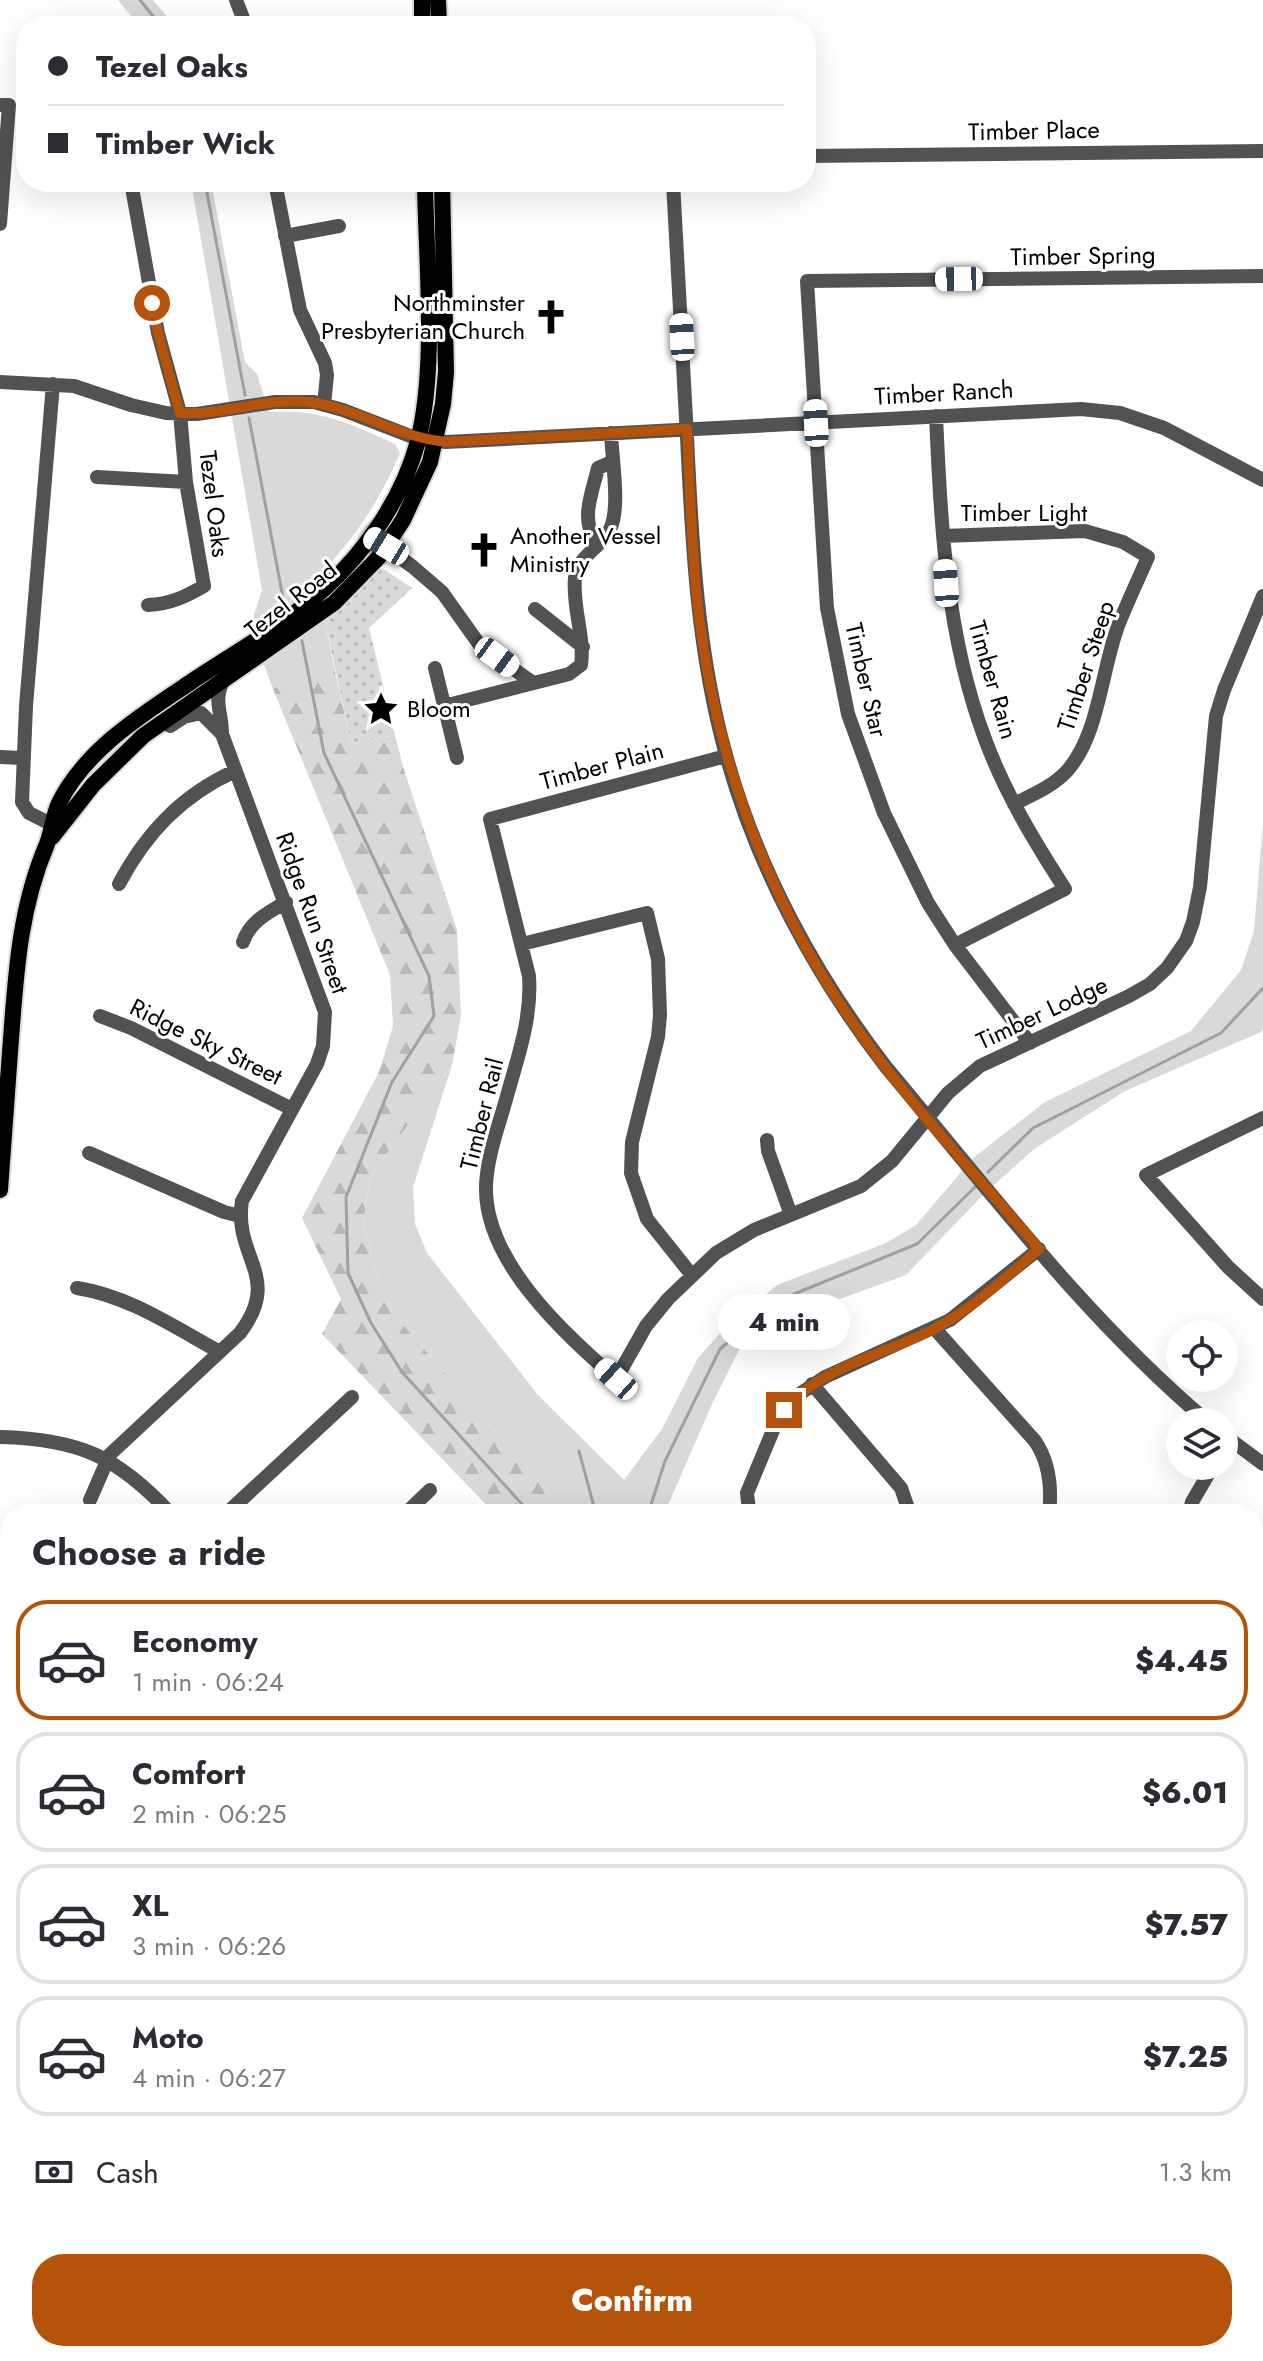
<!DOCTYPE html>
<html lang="en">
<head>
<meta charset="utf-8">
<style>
	body { margin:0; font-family:Jost,sans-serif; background:#f7f7f7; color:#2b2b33; height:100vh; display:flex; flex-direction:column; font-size:30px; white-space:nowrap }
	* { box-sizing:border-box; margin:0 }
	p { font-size:26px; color:#7c7c81 }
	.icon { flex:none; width:44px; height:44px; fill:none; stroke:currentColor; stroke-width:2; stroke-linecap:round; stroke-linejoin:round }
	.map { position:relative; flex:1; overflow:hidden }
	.sheet { position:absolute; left:0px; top:1504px; width:1264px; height:858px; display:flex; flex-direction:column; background:#fff; border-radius:32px 32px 0 0; box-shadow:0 8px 32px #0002 }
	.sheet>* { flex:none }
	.guide { position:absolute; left:16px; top:16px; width:800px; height:176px; border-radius:32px; box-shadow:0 8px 32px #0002; display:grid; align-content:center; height:176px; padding:0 32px; background:#fff }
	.fabs { position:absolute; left:1166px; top:1320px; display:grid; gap:16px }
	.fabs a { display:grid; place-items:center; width:72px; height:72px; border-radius:50%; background:#fff; box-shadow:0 8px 32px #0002; font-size:40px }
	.end { position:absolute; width:36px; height:36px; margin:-18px; border:10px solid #b45309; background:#fff; box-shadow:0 0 0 4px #fff }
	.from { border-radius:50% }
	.bubble { position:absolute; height:56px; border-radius:28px; background:#fff; box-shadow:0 8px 32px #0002; font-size:26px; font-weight:800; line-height:56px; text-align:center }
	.car { position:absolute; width:24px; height:48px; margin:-24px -12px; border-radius:10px; box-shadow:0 0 6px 2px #0007; background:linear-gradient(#fff 24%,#345 0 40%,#fff 0 76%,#345 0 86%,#fff 0) }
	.guide b { display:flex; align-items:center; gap:28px; height:76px; font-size:30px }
	.guide b+b { border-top:2px solid #e1e1e2 }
	.guide i { width:20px; height:20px; background:#2b2b33 }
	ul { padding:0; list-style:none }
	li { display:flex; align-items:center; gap:24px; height:120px; margin:0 16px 12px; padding:0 16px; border:4px solid #e1e1e2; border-radius:32px }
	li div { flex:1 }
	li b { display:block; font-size:30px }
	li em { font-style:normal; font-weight:800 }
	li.selected { border-color:#b45309 }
	li>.icon { width:72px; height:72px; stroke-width:1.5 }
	h2 { padding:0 32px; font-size:36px; line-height:96px }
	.pay { display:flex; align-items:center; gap:20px; height:88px; padding:0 32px; font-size:30px }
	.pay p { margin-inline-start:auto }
	.cta { display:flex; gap:16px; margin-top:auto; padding:16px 32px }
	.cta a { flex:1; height:92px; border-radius:32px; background:#b45309; color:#fff; font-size:32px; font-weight:800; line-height:92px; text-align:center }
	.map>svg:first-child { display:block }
	.green { fill:#d9d9d9 }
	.forest { fill:url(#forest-firs) }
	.park { fill:url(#park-dots) }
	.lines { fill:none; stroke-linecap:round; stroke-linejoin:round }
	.stream { stroke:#a0a0a0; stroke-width:3 }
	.major-casing { stroke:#dbdbdb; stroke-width:20 }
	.minor { stroke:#525252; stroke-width:14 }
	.major { stroke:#000; stroke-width:16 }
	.route { stroke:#b45309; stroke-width:10 }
	.labels { text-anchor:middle; stroke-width:6; stroke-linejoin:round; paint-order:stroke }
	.street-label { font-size:24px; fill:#000; stroke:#fff }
	.poi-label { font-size:24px; fill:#000; stroke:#fff; text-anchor:start }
</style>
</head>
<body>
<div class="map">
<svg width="1263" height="2361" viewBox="0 0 1263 2361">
	<defs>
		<pattern id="forest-firs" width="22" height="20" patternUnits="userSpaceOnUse" patternTransform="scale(2)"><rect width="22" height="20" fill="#d9d9d9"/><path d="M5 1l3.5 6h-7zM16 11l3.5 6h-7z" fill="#b8b8b8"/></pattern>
		<pattern id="park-dots" width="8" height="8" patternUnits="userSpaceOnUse" patternTransform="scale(2)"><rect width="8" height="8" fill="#d9d9d9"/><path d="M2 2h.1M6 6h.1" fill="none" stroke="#b8b8b8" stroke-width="1.8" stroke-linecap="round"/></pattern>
	</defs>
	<rect width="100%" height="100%" fill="#fff"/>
	<!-- green -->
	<path class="green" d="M118,0H153L175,26H139Z
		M191,182H211L245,362L257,374L269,412C318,408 352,424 395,444L400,453C379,503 351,544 312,582L325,621L333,662L273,689L250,627L262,590Z
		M1263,822V1029L1261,1032L1125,1091L1034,1149L983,1195L906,1275L782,1320L739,1350L713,1402L664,1514H570L549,1494L394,1314L378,1278L363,1223L371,1175L452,1065L413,1187L415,1224L427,1253L538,1395L624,1480L662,1429L698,1358L722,1331L777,1285L886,1243L916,1225L973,1158L1045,1102L1191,1031L1241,970L1254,931Z
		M0,1763H10V1914L0,1913Z
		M1010,2352H1101L1099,2358L1092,2361H1012Z"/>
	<!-- forest -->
	<path class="forest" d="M333,662L351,743L395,735L404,770L457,930L461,1016L452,1065L371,1175L363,1223L378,1278L394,1314L549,1494L570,1514H495L322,1334L341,1299L302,1218L379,1072L393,1026L390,975L273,689Z
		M1263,1926V1961L1254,1969V1935Z
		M1254,2218L1263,2224V2361H1175L1170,2352H1254Z"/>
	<!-- park -->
	<path class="park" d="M382,568L412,588L369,628L395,735L351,743L325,621Z"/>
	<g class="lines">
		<!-- stream -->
		<path class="stream" d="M140,0L161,26
			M205,182L245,395
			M249,418L284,603
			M302,641L324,753L429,976L434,1016L392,1082L346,1197L348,1273L371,1323L402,1372L531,1514
			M988,1172L1033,1128L1221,1033L1263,988
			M579,1451L596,1514
			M648,1514L665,1461L720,1349L755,1319L794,1294L917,1244L975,1187
			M0,1752H10
			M1206,2352L1211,2361"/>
		<!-- major casing -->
		<g class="major-casing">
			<path id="major" d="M422,0V26
				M438,0L439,26
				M52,837L93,785L143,736L334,603L378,558L403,520L430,462L443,404L446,372L442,182
				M0,1190C4,1139 7,1089 11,1039C16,971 20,907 47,844C52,831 53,816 59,803C86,749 143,714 191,682C236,652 286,624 325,588C367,550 403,497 418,441C437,366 426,261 425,182"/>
		</g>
		<!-- minor -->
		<path class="minor" d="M236,0L246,26
			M0,105H9L0,224
			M806,156L1263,151
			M131,182L158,333L180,413L186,482L204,586C185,597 170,604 148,605
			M275,182L300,310L325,363L327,375L324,405
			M673,182C678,267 683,352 687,437C692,544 697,651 726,755C757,868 815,975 886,1067C988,1189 1086,1319 1208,1422
			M285,236L339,226
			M0,382L74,386L131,405L166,413L197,414L275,402H314L343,410L418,439L446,442L1081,409L1120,413L1164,428L1263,480
			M53,384L26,706L22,802L29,813L59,828
			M936,416C941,526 946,635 985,739C1005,793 1034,841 1065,889L955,945
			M97,477L186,482
			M371,536L413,567L442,592L479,644L533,683
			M943,536L1085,531L1123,542L1148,557C1138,580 1127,603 1118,626C1101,672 1099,735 1067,771C1052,787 1032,795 1014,804
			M597,545C580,519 591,497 598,468L612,462
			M535,609L583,647
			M435,668L457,758
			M444,706L569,674L581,665C585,636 572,607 575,578C577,556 603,547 611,527C620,505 612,459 611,433
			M170,726L184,717L201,713L222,734
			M726,756L490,819L529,976C532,1018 518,1056 507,1096C499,1125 487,1156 486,1186C484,1261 563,1332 616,1379L646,1326L668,1299L716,1253L754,1230L861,1186L892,1161L948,1093L980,1066L1129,996L1150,984L1167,968L1186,941L1193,922L1200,887L1216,716L1224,690L1263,596
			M0,757L23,758
			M119,884C146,833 182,795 235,771
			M243,942C250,921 268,913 286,902
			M522,944L647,913L658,959L660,1015L658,1037L632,1142L631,1173L647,1219L691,1274
			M100,1016L131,1028L292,1109
			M1030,1043L955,945L928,903L884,813L848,714L827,608L807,281L1263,276
			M1263,1118L1146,1175L1228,1267L1263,1299
			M767,1140L768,1151L791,1215
			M89,1153L224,1212L240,1216
			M77,1288C129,1296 174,1327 220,1352
			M935,1329L1035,1441C1050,1463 1052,1488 1049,1514
			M812,1384L901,1488L910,1514
			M1224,1435L1263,1464
			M0,1437C79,1439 117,1456 171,1514
			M105,1459L240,1333C283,1276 233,1258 242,1201L317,1064L323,1046L325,1012L222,734C222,711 213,702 223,681
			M90,1500L107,1461
			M749,1510L747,1493L776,1423L795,1397L825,1377L950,1320L1039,1249
			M226,1514L352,1397
			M405,1514L430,1490
			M1189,1514L1192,1502L1213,1466
			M1254,1806L1263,1793
			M1263,2081V2095
			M565,2352L569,2361
			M787,2352L791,2361
			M398,2361L409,2352"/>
		<!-- major -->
		<use href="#major" class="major"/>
	</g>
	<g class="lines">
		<!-- route -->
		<path class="route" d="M152,303L158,333L180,413C225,416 271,395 316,403C362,411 397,437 446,442L687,429C690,486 691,542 697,598C713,753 768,903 858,1030C912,1107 978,1177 1039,1249C1006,1277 974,1308 936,1328C886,1355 822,1365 784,1410"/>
	</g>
	<!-- icons -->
	<defs>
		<g id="church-bare" transform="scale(2.76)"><path d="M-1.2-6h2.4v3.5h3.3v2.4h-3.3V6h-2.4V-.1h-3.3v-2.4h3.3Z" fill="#000" stroke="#fff" stroke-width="2.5" paint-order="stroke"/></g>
		<g id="sight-bare" transform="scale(2.76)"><path d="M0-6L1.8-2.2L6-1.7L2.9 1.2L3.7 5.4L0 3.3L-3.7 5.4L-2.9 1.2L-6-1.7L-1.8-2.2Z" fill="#000" stroke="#fff" stroke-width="2.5" paint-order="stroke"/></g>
	</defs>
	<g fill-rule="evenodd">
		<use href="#church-bare" x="551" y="317"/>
		<use href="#church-bare" x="484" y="550"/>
		<use href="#sight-bare" x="381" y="709"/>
	</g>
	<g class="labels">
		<!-- street labels -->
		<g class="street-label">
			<text transform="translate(1034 131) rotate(-1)" y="8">Timber Place</text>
			<text transform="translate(1083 256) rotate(-1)" y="8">Timber Spring</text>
			<text transform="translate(944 393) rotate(-3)" y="8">Timber Ranch</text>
			<text transform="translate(214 504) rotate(83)" y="8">Tezel Oaks</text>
			<text x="1024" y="521">Timber Light</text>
			<text transform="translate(291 600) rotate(-38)" y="8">Tezel Road</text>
			<text transform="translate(1086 666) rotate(-72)" y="8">Timber Steep</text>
			<text transform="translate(866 680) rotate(77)" y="8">Timber Star</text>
			<text transform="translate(993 680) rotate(74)" y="8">Timber Rain</text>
			<text transform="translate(602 766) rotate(-15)" y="8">Timber Plain</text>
			<text transform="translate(312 913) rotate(70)" y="8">Ridge Run Street</text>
			<text transform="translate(1042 1013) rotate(-25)" y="8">Timber Lodge</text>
			<text transform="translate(206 1042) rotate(26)" y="8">Ridge Sky Street</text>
			<text transform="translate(482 1114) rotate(-76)" y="8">Timber Rail</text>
		</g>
		<!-- poi labels -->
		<g class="poi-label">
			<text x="525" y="311" text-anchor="end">Northminster<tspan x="525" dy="28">Presbyterian Church</tspan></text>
			<text x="510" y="544">Another Vessel<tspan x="510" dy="28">Ministry</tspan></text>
			<text x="407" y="717">Bloom</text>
		</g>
	</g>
</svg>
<div class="fabs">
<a><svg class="icon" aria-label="locate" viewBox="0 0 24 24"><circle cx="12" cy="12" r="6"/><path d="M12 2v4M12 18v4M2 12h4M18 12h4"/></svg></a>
<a><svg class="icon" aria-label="layers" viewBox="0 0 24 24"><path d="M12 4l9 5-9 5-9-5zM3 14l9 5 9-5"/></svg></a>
</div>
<i class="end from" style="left:152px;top:303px"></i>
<i class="end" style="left:784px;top:1410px"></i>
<div class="bubble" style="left:718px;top:1294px;width:132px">4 min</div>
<i class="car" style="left:959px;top:279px;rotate:269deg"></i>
<i class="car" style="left:682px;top:337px;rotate:357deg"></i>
<i class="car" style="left:816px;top:423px;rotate:357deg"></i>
<i class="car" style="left:386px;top:546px;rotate:301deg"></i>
<i class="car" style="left:946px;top:583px;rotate:356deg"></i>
<i class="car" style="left:497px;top:657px;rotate:126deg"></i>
<i class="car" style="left:616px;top:1379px;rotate:312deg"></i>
<div class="guide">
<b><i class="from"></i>Tezel Oaks</b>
<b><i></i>Timber Wick</b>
</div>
<section class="sheet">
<h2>Choose a ride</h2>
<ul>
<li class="selected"><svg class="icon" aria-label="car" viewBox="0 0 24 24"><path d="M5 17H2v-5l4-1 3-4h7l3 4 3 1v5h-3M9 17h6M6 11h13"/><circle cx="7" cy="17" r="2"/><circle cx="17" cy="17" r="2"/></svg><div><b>Economy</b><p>1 min · 06:24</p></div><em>$4.45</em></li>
<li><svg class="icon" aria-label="car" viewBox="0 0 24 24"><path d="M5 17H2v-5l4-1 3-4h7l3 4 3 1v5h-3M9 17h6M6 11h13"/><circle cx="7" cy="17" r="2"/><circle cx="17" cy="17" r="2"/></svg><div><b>Comfort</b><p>2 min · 06:25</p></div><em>$6.01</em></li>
<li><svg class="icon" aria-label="car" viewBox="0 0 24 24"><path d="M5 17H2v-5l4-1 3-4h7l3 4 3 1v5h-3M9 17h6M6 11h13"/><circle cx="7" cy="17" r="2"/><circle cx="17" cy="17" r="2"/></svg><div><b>XL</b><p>3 min · 06:26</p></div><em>$7.57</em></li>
<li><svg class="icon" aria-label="car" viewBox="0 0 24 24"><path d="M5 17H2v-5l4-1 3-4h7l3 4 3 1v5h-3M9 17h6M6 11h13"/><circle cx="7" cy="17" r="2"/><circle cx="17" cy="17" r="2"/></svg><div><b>Moto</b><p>4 min · 06:27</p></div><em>$7.25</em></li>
</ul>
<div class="pay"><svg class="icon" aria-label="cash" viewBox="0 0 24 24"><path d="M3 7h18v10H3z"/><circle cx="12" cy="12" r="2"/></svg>Cash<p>1.3 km</p></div>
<div class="cta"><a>Confirm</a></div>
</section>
</div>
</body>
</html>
